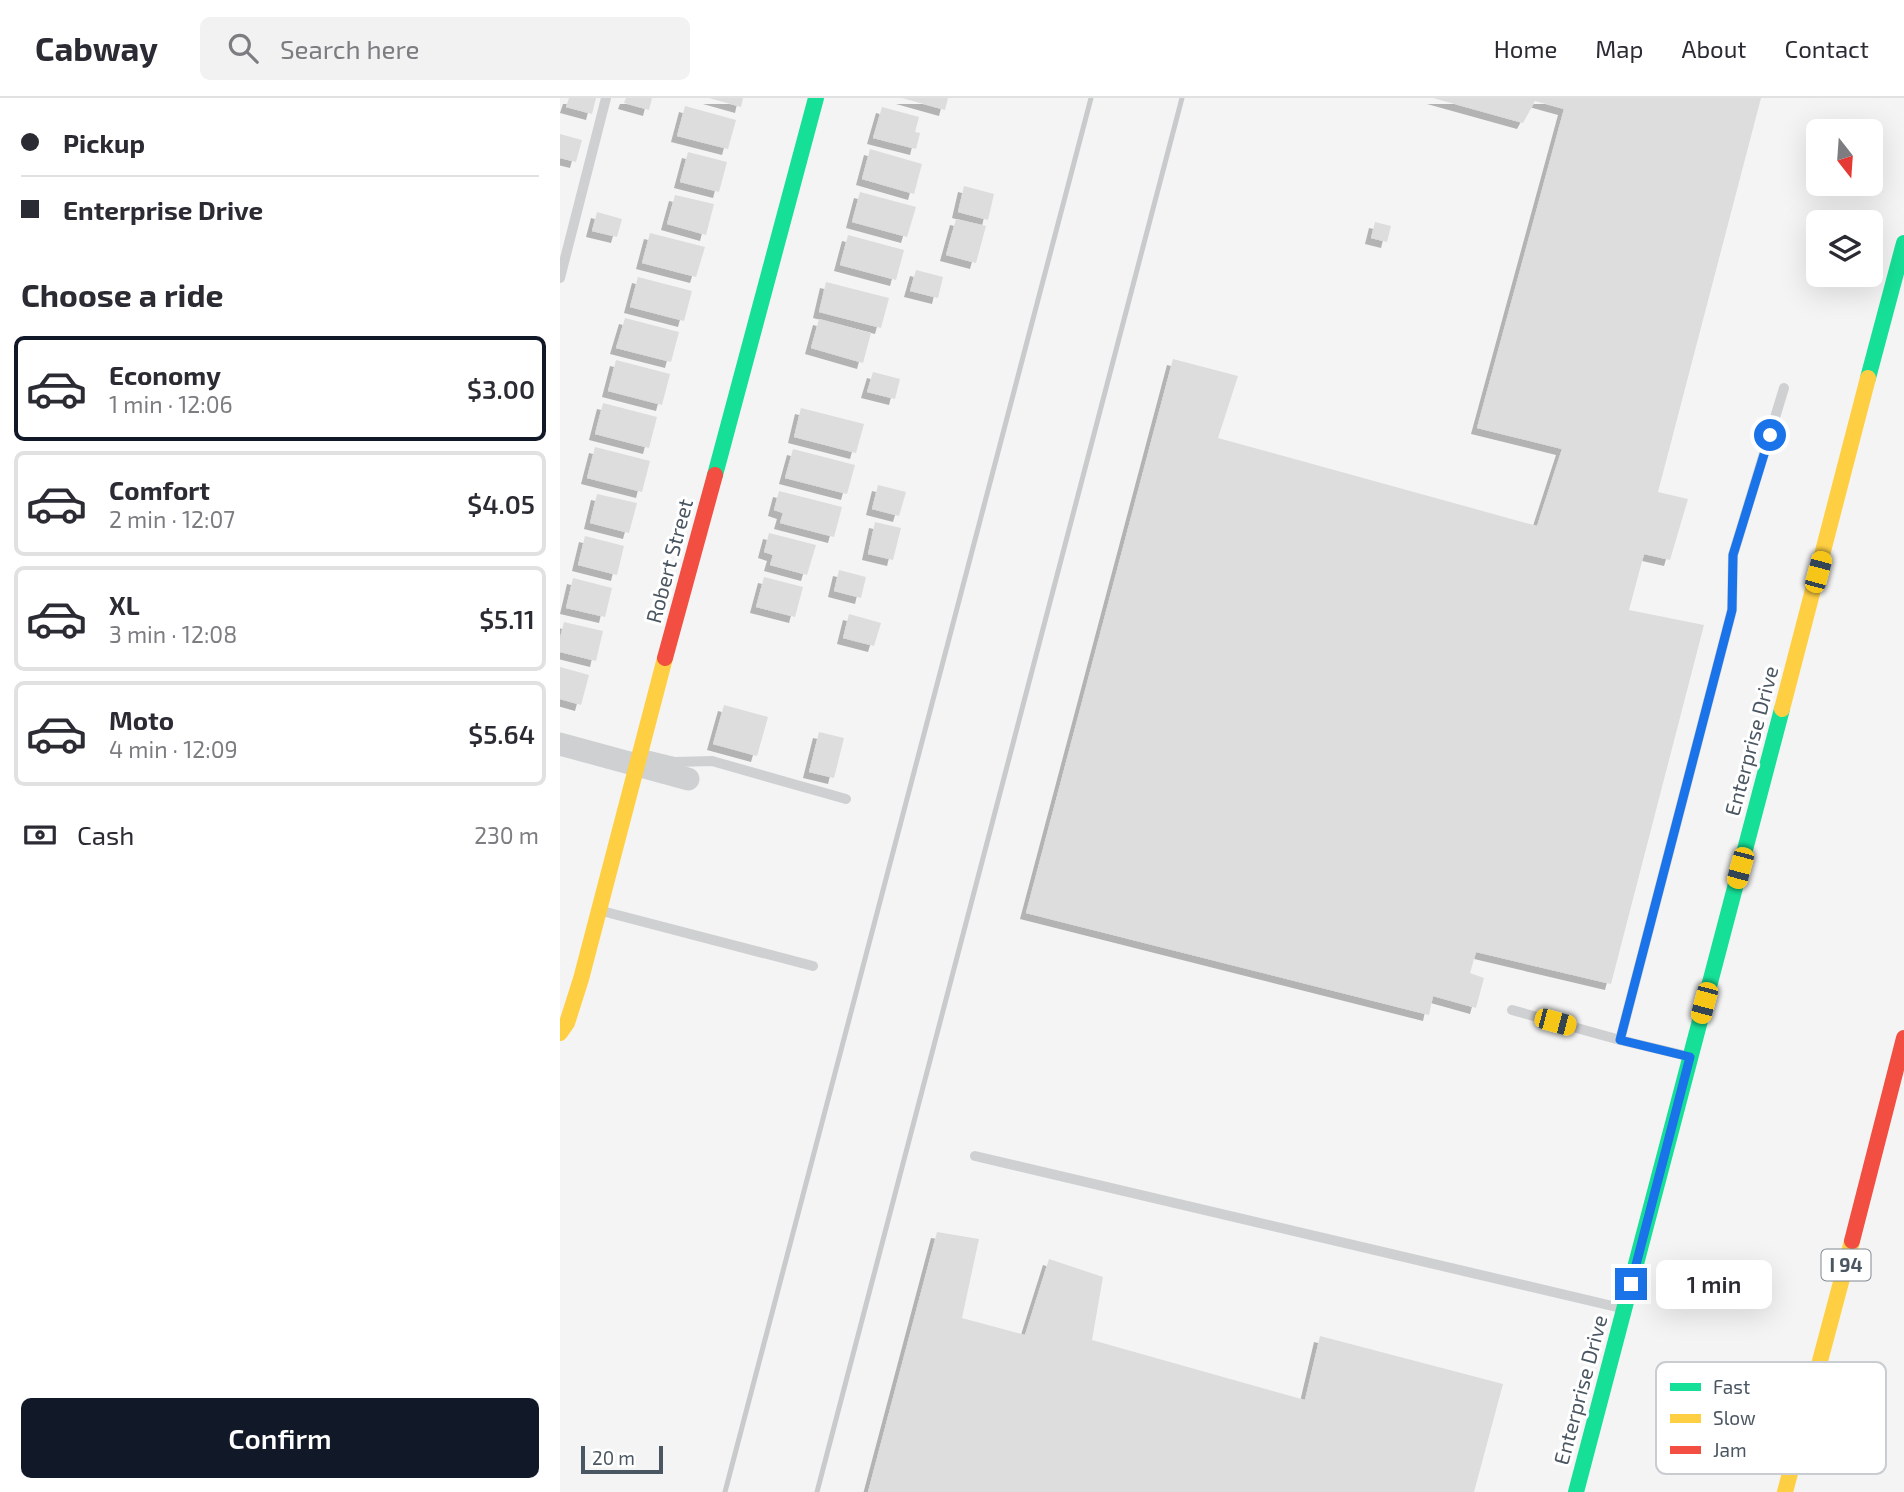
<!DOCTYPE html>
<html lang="en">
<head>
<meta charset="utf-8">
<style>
	body { margin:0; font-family:"Exo 2",sans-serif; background:#f2f2f3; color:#2b2b33; height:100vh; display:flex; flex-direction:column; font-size:26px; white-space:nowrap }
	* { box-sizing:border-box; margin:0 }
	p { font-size:23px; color:#7c7c81 }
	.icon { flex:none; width:38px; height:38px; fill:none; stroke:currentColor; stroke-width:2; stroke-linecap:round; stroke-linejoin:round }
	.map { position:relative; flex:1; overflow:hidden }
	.panel { display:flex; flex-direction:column; background:#fff; width:560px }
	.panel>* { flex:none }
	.guide { display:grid; align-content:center; height:154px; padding:0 21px; background:#fff }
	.needle { width:46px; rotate:163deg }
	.tools { position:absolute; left:1246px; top:21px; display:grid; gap:14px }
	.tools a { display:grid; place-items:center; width:77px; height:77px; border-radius:10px; background:#fff; box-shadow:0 7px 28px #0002; font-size:35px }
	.scale { position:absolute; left:21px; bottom:18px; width:82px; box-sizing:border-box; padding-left:7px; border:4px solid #4a5661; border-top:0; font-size:19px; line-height:24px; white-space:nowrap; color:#4a5661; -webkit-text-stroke:5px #fff; paint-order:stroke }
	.end { position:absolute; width:32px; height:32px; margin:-16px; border:9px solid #1a73e8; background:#fff; box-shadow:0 0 0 4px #fff }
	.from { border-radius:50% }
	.bubble { position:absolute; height:49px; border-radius:10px; background:#fff; box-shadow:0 7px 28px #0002; font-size:23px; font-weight:600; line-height:49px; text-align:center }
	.car { position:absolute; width:21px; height:42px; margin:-21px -10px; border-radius:9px; box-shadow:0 0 5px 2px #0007; background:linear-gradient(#f5c518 24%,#345 0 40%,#f5c518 0 76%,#345 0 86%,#f5c518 0) }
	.guide b { display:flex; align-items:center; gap:24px; height:66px; font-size:26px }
	.guide b+b { border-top:2px solid #e1e1e2 }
	.guide i { width:18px; height:18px; background:#2b2b33 }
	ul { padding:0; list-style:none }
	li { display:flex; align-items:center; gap:21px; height:105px; margin:0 14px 10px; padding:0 7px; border:4px solid #e1e1e2; border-radius:10px }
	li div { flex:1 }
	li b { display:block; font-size:26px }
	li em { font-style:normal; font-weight:600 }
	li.selected { border-color:#111827 }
	li>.icon { width:63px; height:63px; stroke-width:1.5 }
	h2 { padding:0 21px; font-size:32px; line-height:84px }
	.pay { display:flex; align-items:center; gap:18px; height:77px; padding:0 21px; font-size:26px }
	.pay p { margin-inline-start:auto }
	.action { display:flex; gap:14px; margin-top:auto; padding:14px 21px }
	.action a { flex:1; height:80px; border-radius:10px; background:#111827; color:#fff; font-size:28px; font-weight:600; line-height:80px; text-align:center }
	header { display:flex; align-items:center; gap:42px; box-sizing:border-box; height:98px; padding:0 35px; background:#fff; border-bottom:2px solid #e1e1e2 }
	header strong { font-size:33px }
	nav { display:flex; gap:38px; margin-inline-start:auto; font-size:24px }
	.search { width:490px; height:63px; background:#f2f2f3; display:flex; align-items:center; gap:18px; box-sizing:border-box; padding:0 24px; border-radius:10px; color:#7c7c81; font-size:26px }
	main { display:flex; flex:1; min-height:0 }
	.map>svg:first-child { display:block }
	.building { fill:#ddddde; filter:url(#shadow) }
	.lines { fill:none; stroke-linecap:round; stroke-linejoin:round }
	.lane { stroke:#ced0d2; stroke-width:10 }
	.street { stroke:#ced0d2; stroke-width:23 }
	.fast { stroke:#16e098; stroke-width:16 }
	.slow { stroke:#ffcf43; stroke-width:16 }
	.jam { stroke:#f24e42; stroke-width:16 }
	.rail { stroke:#c9cacc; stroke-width:5 }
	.route { stroke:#1a73e8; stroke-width:9 }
	.labels { text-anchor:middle; stroke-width:6; stroke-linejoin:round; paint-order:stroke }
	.shield { fill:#fff; stroke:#808990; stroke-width:2 }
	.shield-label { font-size:19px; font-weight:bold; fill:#4a5661 }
	.street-label { font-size:21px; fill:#4a5661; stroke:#fff }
	.key { fill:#fff; stroke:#c9ccd0; stroke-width:2 }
	.key-label { font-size:19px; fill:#4a5661 }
</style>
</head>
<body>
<header>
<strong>Cabway</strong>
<div class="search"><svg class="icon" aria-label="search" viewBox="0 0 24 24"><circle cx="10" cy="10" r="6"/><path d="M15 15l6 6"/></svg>Search here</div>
<nav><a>Home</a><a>Map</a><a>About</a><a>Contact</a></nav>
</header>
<main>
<section class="panel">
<div class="guide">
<b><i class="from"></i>Pickup</b>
<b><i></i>Enterprise Drive</b>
</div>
<h2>Choose a ride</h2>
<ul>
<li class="selected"><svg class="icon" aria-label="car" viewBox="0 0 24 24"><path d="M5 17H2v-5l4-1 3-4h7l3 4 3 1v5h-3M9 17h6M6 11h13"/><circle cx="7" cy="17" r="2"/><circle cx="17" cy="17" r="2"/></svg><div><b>Economy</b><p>1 min · 12:06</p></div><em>$3.00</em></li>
<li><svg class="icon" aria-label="car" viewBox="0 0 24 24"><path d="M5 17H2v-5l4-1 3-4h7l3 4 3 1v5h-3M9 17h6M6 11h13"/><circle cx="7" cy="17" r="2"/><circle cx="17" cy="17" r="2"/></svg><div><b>Comfort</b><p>2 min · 12:07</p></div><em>$4.05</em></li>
<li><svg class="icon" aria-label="car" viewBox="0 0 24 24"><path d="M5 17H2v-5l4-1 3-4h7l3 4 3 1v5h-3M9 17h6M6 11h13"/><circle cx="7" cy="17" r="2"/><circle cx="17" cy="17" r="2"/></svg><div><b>XL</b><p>3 min · 12:08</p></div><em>$5.11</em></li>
<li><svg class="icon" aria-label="car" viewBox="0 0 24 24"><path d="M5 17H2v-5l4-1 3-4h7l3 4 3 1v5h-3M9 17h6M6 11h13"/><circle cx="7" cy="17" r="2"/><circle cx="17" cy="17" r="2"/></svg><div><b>Moto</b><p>4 min · 12:09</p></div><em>$5.64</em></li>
</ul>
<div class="pay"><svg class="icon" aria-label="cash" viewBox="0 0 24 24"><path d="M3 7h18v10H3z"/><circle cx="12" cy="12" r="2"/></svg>Cash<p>230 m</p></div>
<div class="action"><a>Confirm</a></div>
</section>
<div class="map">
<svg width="1344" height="1394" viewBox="0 0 1344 1394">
	<defs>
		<filter id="shadow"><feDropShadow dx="-6" dy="6" stdDeviation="0" flood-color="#0004"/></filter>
	</defs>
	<rect width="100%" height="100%" fill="#f4f4f4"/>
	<!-- building -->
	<path class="building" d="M9,0H36L32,16L6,9Z
		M66,0H92L89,12L64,5Z
		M149,0H183L181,9Z
		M342,0H388L385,12Z
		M873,0H1201L1098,394L1128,401L1110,462L1084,456L1069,512L1144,527L1051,886L916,854L910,875L924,880L916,910L873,898L869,917L466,815L613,261L678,278L658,340L977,428L1002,351L917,330L1004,11L975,3L963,25Z
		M125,8L176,22L168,51L117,38Z
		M322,9L359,19L355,34L360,35L356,51L313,40Z
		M0,36L22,42L16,64L0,60Z
		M310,51L362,66L354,96L302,81Z
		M128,54L167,64L159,94L120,84Z
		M404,88L434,96L428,122L398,114Z
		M300,94L356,109L347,139L292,124Z
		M115,97L154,106L146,137L107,126Z
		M37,114L62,121L57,139L32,133Z
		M396,121L426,128L416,165L386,157Z
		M815,124L831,128L827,144L811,140Z
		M90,135L145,149L136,179L82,165Z
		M288,137L344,152L336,182L280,167Z
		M356,172L383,179L378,200L350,193Z
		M78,179L132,193L124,223L70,209Z
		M266,184L329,200L321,230L259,214Z
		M65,220L119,234L111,264L56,250Z
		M259,221L311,235L303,265L251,250Z
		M56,262L110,276L102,307L48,293Z
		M313,274L340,281L335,301L307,294Z
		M43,305L97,319L89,350L35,336Z
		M241,310L304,326L296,355L234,339Z
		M35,349L90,363L82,394L27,380Z
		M233,351L295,367L287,396L225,380Z
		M318,387L346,394L339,418L312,411Z
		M219,393L282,409L274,439L220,425L223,415L214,412Z
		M37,396L77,405L69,435L30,425Z
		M315,424L341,430L333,462L308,456Z
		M209,435L256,447L247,477L210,467L213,457L204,454Z
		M25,438L64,448L57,477L18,467Z
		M279,472L306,479L301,500L274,493Z
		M204,479L243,489L235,519L196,509Z
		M13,480L52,490L45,519L6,510Z
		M289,516L321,525L314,548L283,540Z
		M4,524L43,533L36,563L0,554V540Z
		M0,569L29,577L21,607L0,601Z
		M164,607L208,619L197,658L153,646Z
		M259,634L284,640L274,680L249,674Z
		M377,1134L419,1141L402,1220L465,1237L489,1161L543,1179L532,1242L745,1302L760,1238L943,1286L914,1394H308Z"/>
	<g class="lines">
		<!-- lane -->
		<path class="lane" d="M0,180L46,0
			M82,656L115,664L152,663L286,701
			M42,813L253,868
			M952,912L1060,942
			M1127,958L1060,942L1172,512L1173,457L1224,290
			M415,1058L1061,1210"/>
		<!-- street -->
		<path class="street" d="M0,646L128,681"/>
		<!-- fast -->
		<path class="fast" d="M1308,280L1344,145
			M155,377L256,0
			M1016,1394L1222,611"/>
		<!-- slow -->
		<path class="slow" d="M1222,611L1308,280
			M0,935L7,925L21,881L105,560
			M1225,1394L1292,1143"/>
		<!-- jam -->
		<path class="jam" d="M105,560L155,377
			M1292,1143L1344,940"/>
		<!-- rail -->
		<path class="rail" d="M165,1394L531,0
			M257,1394L622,0"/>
	</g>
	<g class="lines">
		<!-- route -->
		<path class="route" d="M1071,1186L1130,959L1060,942L1172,512L1173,457L1210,337"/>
	</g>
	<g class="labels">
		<!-- shield labels -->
		<rect class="shield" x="1261.5" y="1151.5" width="49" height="31" rx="5"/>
		<g class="shield-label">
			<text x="1286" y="1174">I 94</text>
		</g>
		<!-- street labels -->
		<g class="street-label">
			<text transform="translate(110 463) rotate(-75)" y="7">Robert Street</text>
			<text transform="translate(1192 643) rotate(-75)" y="7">Enterprise Drive</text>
			<text transform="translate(1021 1292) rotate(-75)" y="7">Enterprise Drive</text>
		</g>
	</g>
	<!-- legend -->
	<rect x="1096" y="1264" width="230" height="112" rx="10" class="key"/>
	<rect x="1110" y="1285" width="31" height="8" fill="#16e098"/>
	<rect x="1110" y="1316" width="31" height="9" fill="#ffcf43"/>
	<rect x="1110" y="1348" width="31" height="8" fill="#f24e42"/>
	<g class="key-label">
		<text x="1153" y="1296">Fast</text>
		<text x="1153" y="1327">Slow</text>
		<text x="1153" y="1359">Jam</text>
	</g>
</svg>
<div class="tools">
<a><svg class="needle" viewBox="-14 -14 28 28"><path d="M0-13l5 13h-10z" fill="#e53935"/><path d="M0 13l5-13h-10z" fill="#7c7c81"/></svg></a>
<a><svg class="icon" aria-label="layers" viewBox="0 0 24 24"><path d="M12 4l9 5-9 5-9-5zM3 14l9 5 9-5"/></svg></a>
</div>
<div class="scale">20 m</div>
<i class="end from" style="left:1210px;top:337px"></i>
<i class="end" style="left:1071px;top:1186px"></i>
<div class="bubble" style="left:1096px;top:1162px;width:116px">1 min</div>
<i class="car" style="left:1258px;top:474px;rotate:15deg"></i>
<i class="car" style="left:1180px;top:770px;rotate:195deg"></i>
<i class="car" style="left:1144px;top:905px;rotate:195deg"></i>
<i class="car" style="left:995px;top:924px;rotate:105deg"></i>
</div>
</main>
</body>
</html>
